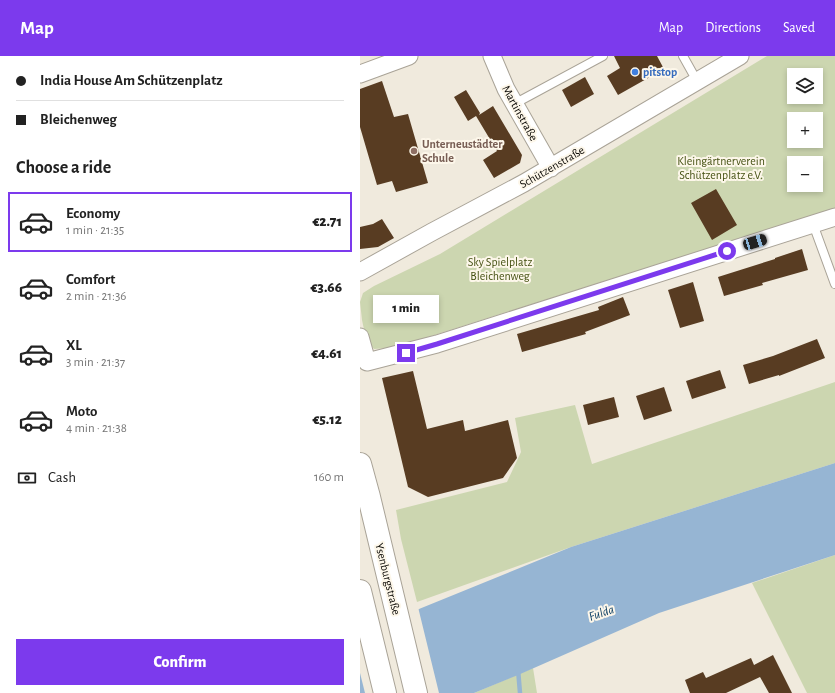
<!DOCTYPE html>
<html lang="en">
<head>
<meta charset="utf-8">
<style>
	body { margin:0; font-family:"Alegreya Sans",sans-serif; background:#f6f6f6; color:#222; height:100vh; display:flex; flex-direction:column; font-size:15px; white-space:nowrap }
	* { box-sizing:border-box; margin:0 }
	p { font-size:13px; color:#767676 }
	.icon { flex:none; width:22px; height:22px; fill:none; stroke:currentColor; stroke-width:2; stroke-linecap:round; stroke-linejoin:round }
	.map { position:relative; flex:1; overflow:hidden }
	.sheet { display:flex; flex-direction:column; background:#fff; width:360px }
	.sheet>* { flex:none }
	.guide { display:grid; align-content:center; height:88px; padding:0 16px; background:#fff }
	.fabs { position:absolute; left:427px; top:12px; display:grid; gap:8px }
	.fabs a { display:grid; place-items:center; width:36px; height:36px; border-radius:0px; background:#fff; box-shadow:0 2px 6px #0003; font-size:20px }
	.end { position:absolute; width:18px; height:18px; margin:-9px; border:5px solid #7c3aed; background:#fff; box-shadow:0 0 0 2px #fff }
	.from { border-radius:50% }
	.bubble { position:absolute; height:28px; border-radius:0px; background:#fff; box-shadow:0 2px 6px #0003; font-size:13px; font-weight:800; line-height:28px; text-align:center }
	.car { position:absolute; width:12px; height:24px; margin:-12px -6px; border-radius:5px; box-shadow:0 0 3px 1px #0007; background:linear-gradient(#222 24%,#8ab4d8 0 40%,#222 0 76%,#8ab4d8 0 86%,#222 0) }
	.guide b { display:flex; align-items:center; gap:14px; height:38px; font-size:15px }
	.guide b+b { border-top:1px solid #e0e0e0 }
	.guide i { width:10px; height:10px; background:#222 }
	ul { padding:0; list-style:none }
	li { display:flex; align-items:center; gap:12px; height:60px; margin:0 8px 6px; padding:0 8px; border:2px solid transparent; border-radius:0px }
	li div { flex:1 }
	li b { display:block; font-size:15px }
	li em { font-style:normal; font-weight:800 }
	li.on { border-color:#7c3aed }
	li>.icon { width:36px; height:36px; stroke-width:1.5 }
	h2 { padding:0 16px; font-size:18px; line-height:48px }
	.pay { display:flex; align-items:center; gap:10px; height:44px; padding:0 16px; font-size:15px }
	.pay p { margin-inline-start:auto }
	.action { display:flex; gap:8px; margin-top:auto; padding:8px 16px }
	.action a { flex:1; height:46px; border-radius:0px; background:#7c3aed; color:#fff; font-size:16px; font-weight:800; line-height:46px; text-align:center }
	header { display:flex; align-items:center; gap:24px; box-sizing:border-box; height:56px; padding:0 20px; background:#7c3aed; color:#fff }
	header strong { font-size:19px }
	nav { display:flex; gap:22px; margin-inline-start:auto; font-size:14px }
	main { display:flex; flex:1; min-height:0 }
	.map>svg:first-child { display:block }
	.green { fill:#ccd6b0; fill-rule:evenodd }
	.water { fill:#96b5d3 }
	.pier { fill:#f0eadd }
	.lines { fill:none; stroke-linecap:round; stroke-linejoin:round }
	.stream { stroke:#96b5d3; stroke-width:4.5 }
	.building { fill:#583c22 }
	.lane-casing { stroke:#a9a397; stroke-width:10 }
	.street-casing { stroke:#a9a397; stroke-width:19 }
	.primary-casing { stroke:#a9a397; stroke-width:24 }
	.lane { stroke:#fff; stroke-width:8 }
	.street { stroke:#fff; stroke-width:17 }
	.primary { stroke:#fff; stroke-width:22 }
	.route { stroke:#7c3aed; stroke-width:5 }
	.shop-dot { fill:#3f7fe0; stroke:#fdf7ea; stroke-width:1.5 }
	.education-dot { fill:#8d6e63; stroke:#fdf7ea; stroke-width:1.5 }
	.labels { text-anchor:middle; stroke-width:4; stroke-linejoin:round; paint-order:stroke }
	.shop-label { font-size:12px; font-weight:bold; fill:#366cbe; stroke:#fdf7ea; text-anchor:start }
	.street-label { font-size:12px; fill:#0e0c08; stroke:#fdf7ea }
	.education-label { font-size:12px; font-weight:bold; fill:#785e54; stroke:#fdf7ea; text-anchor:start }
	.park-label { font-size:12px; fill:#455113; stroke:#fdf7ea }
	.water-label { font-size:13px; font-style:italic; fill:#04385f; stroke:#fdf7ea }
</style>
</head>
<body>
<header>
<strong>Map</strong>
<nav><a>Map</a><a>Directions</a><a>Saved</a></nav>
</header>
<main>
<section class="sheet">
<div class="guide">
<b><i class="from"></i>India House Am Schützenplatz</b>
<b><i></i>Bleichenweg</b>
</div>
<h2>Choose a ride</h2>
<ul>
<li class="on"><svg class="icon" aria-label="car" viewBox="0 0 24 24"><path d="M5 17H2v-5l4-1 3-4h7l3 4 3 1v5h-3M9 17h6M6 11h13"/><circle cx="7" cy="17" r="2"/><circle cx="17" cy="17" r="2"/></svg><div><b>Economy</b><p>1 min · 21:35</p></div><em>€2.71</em></li>
<li><svg class="icon" aria-label="car" viewBox="0 0 24 24"><path d="M5 17H2v-5l4-1 3-4h7l3 4 3 1v5h-3M9 17h6M6 11h13"/><circle cx="7" cy="17" r="2"/><circle cx="17" cy="17" r="2"/></svg><div><b>Comfort</b><p>2 min · 21:36</p></div><em>€3.66</em></li>
<li><svg class="icon" aria-label="car" viewBox="0 0 24 24"><path d="M5 17H2v-5l4-1 3-4h7l3 4 3 1v5h-3M9 17h6M6 11h13"/><circle cx="7" cy="17" r="2"/><circle cx="17" cy="17" r="2"/></svg><div><b>XL</b><p>3 min · 21:37</p></div><em>€4.61</em></li>
<li><svg class="icon" aria-label="car" viewBox="0 0 24 24"><path d="M5 17H2v-5l4-1 3-4h7l3 4 3 1v5h-3M9 17h6M6 11h13"/><circle cx="7" cy="17" r="2"/><circle cx="17" cy="17" r="2"/></svg><div><b>Moto</b><p>4 min · 21:38</p></div><em>€5.12</em></li>
</ul>
<div class="pay"><svg class="icon" aria-label="cash" viewBox="0 0 24 24"><path d="M3 7h18v10H3z"/><circle cx="12" cy="12" r="2"/></svg>Cash<p>160 m</p></div>
<div class="action"><a>Confirm</a></div>
</section>
<div class="map">
<svg width="475" height="637" viewBox="0 0 475 637">
	<rect width="100%" height="100%" fill="#f0eadd"/>
	<!-- green -->
	<path class="green" d="M407,0H475V152L62,283L29,292L14,293L6,283L2,264L0,246L3,237L14,230L80,198ZM434,19H456V41H434ZM434,63H456V85H434ZM434,107H456V129H434Z
		M475,326V407L211,491L57,546L41,483L36,454L147,426L161,396L155,362L215,349L232,408Z
		M475,499V637H447L392,527Z
		M173,612L177,637H114Z"/>
	<!-- water -->
	<path class="water" d="M475,407V499L299,557L158,619L114,637H0V576L56,555L59,553L211,491Z"/>
	<!-- pier -->
	<path class="pier" d="M58,551L79,637H5L0,617V574L55,553Z"/>
	<g class="lines">
		<!-- stream -->
		<path class="stream" d="M158,613L160,637"/>
	</g>
	<!-- building -->
	<path class="building" d="M254,0H297L304,13L258,39L247,20L260,12Z
		M225,21L234,38L211,51L202,34Z
		M22,25L34,61L48,58L68,127L36,136L32,125L17,129L0,71V33Z
		M106,34L120,57L119,59L133,50L162,99L160,107L134,122L123,104L137,95L116,60L108,65L94,41Z
		M356,133L377,169L352,184L331,147Z
		M22,163L34,182L18,191L0,193V171L13,168Z
		M442,193L448,214L402,227L403,229L364,240L358,221L415,203V202Z
		M333,226L344,265L320,272L308,234Z
		M263,241L270,259L225,276L226,278L162,296L157,278L239,254L238,251Z
		M457,283L465,302L419,320V319L389,328L383,309L413,300Z
		M360,314L366,332L332,343L326,325Z
		M53,315L67,373L103,364L105,375L148,364L157,402L143,422L68,441L48,431L22,322Z
		M304,331L312,355L284,364L276,340Z
		M254,341L259,361L228,369L223,349Z
		M413,599L432,637H409L400,621L366,637H330L325,624L343,616L346,622L391,602L394,609Z"/>
	<g class="lines">
		<!-- lane casing -->
		<g class="lane-casing">
			<path id="lane" d="M323,0L337,25
				M154,48L243,0
				M453,168L475,228"/>
		</g>
		<!-- street casing -->
		<g class="street-casing">
			<path id="street" d="M132,0L146,33L191,112
				M0,18L49,0
				M0,216L72,176L164,127L380,0
				M0,281L7,306L77,288L475,161"/>
		</g>
		<!-- primary casing -->
		<g class="primary-casing">
			<path id="primary" d="M0,408L9,441L56,637
				M0,535L25,637"/>
		</g>
		<!-- lane -->
		<use href="#lane" class="lane"/>
		<!-- street -->
		<use href="#street" class="street"/>
		<!-- primary -->
		<use href="#primary" class="primary"/>
	</g>
	<g class="lines">
		<!-- route -->
		<path class="route" d="M46,297L77,288L367,195"/>
	</g>
	<!-- markers -->
	<circle class="shop-dot" cx="275" cy="16" r="4"/>
	<circle class="education-dot" cx="54" cy="95" r="4"/>
	<g class="labels">
		<!-- shop labels -->
		<g class="shop-label">
			<text x="283" y="20">pitstop</text>
		</g>
		<!-- street labels -->
		<g class="street-label">
			<text transform="translate(160 57) rotate(61)" y="4">Martinstraße</text>
			<text transform="translate(192 111) rotate(-30)" y="4">Schützenstraße</text>
			<text transform="translate(28 523) rotate(76)" y="4">Ysenburgstraße</text>
		</g>
		<!-- education labels -->
		<g class="education-label">
			<text x="62" y="92">Unterneustädter<tspan x="62" dy="14">Schule</tspan></text>
		</g>
		<!-- park labels -->
		<g class="park-label">
			<text x="361" y="109">Kleingärtnerverein<tspan x="361" dy="14">Schützenplatz e.V.</tspan></text>
			<text x="140" y="210">Sky Spielplatz<tspan x="140" dy="14">Bleichenweg</tspan></text>
		</g>
		<!-- water labels -->
		<g class="water-label">
			<text transform="translate(241 556) rotate(-19)" y="5">Fulda</text>
		</g>
	</g>
</svg>
<div class="fabs">
<a><svg class="icon" aria-label="layers" viewBox="0 0 24 24"><path d="M12 4l9 5-9 5-9-5zM3 14l9 5 9-5"/></svg></a>
<a>+</a>
<a>−</a>
</div>
<i class="end from" style="left:367px;top:195px"></i>
<i class="end" style="left:46px;top:297px"></i>
<div class="bubble" style="left:13px;top:239px;width:66px">1 min</div>
<i class="car" style="left:395px;top:186px;rotate:73deg"></i>
</div>
</main>
</body>
</html>
